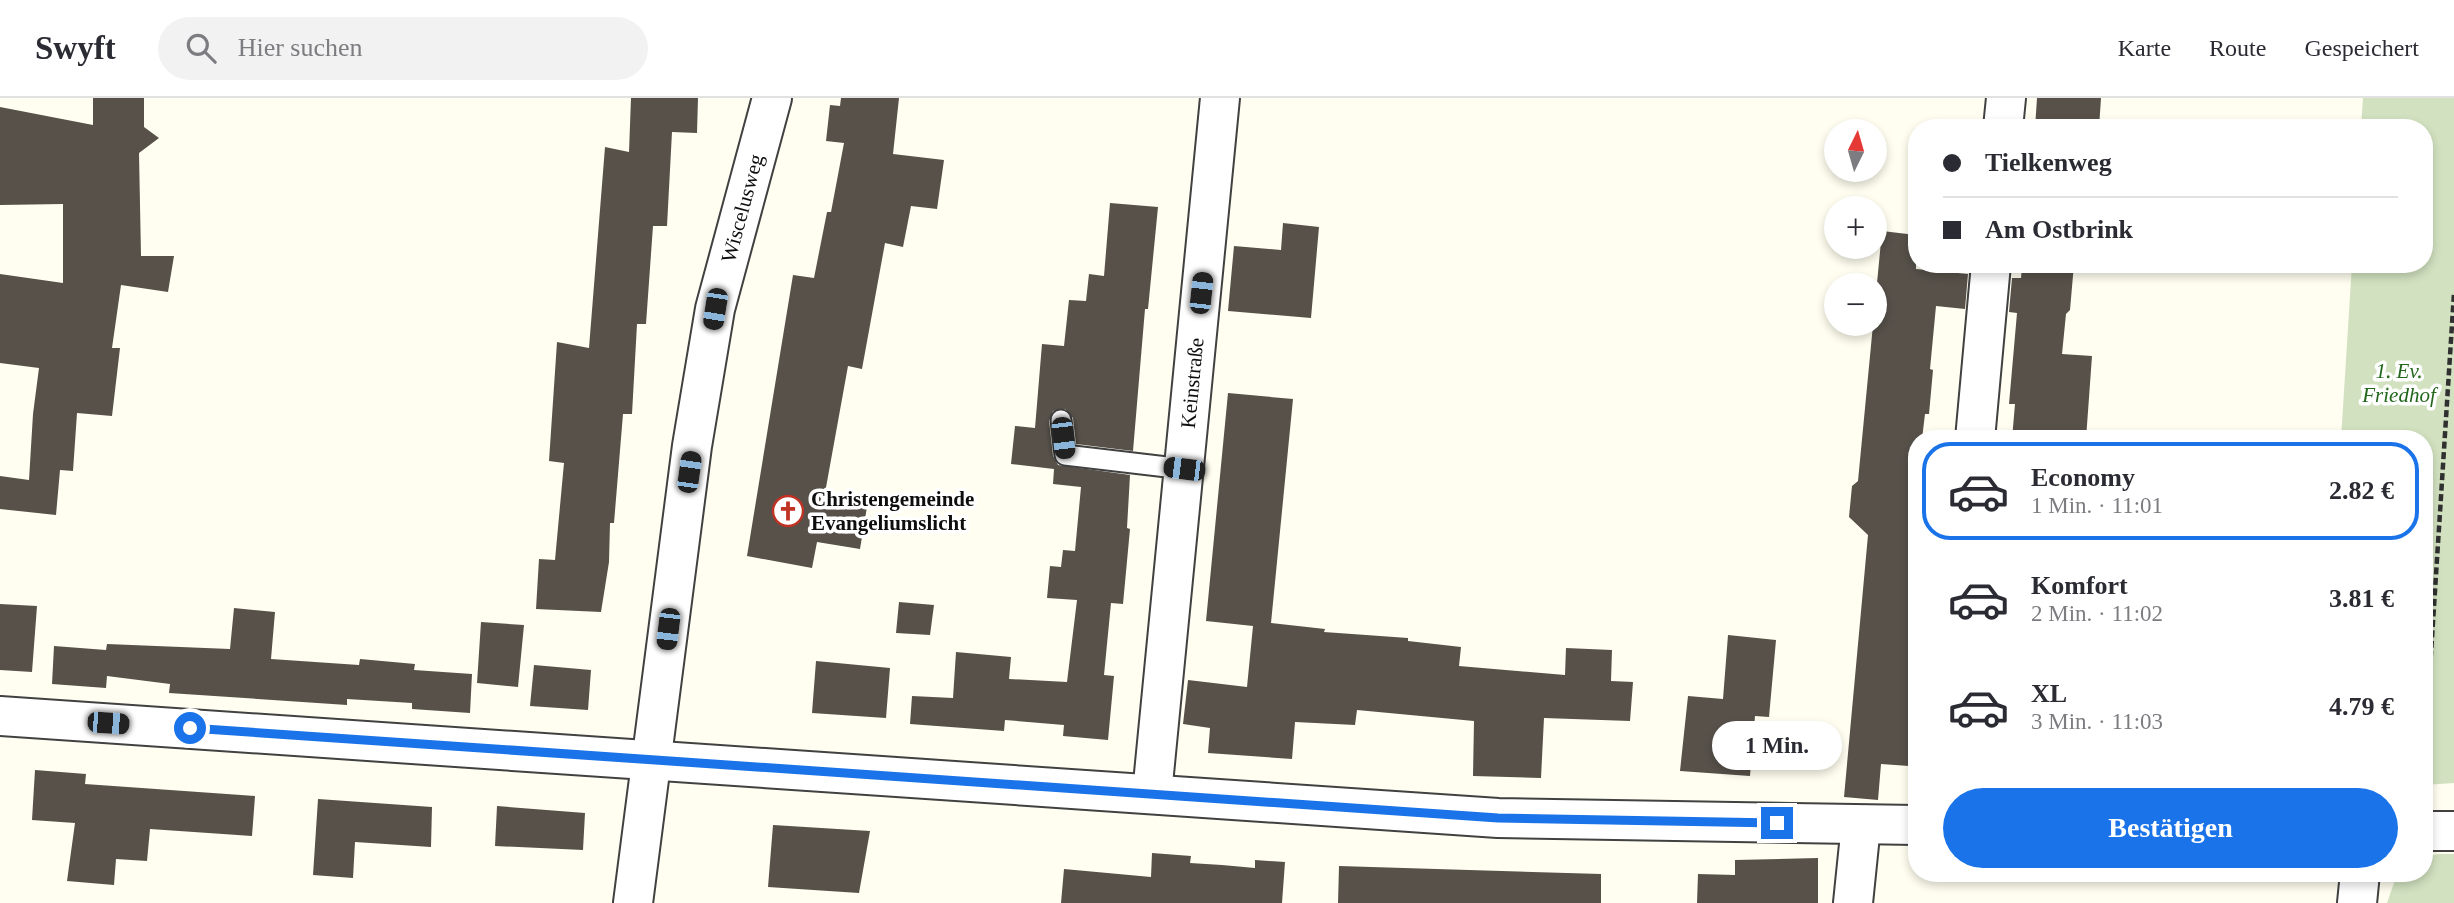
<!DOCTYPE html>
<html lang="de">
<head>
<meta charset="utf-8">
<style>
	body { margin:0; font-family:Georgia,serif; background:#f2f2f3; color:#2b2b33; height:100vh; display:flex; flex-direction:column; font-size:26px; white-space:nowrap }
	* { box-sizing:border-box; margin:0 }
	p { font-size:23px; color:#7c7c81 }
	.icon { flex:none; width:38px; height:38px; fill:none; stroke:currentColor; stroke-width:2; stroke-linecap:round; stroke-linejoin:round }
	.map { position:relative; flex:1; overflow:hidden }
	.drawer { position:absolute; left:1908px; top:332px; width:525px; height:452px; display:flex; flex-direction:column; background:#fff; border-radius:28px; box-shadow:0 4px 10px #0003 }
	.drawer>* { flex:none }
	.guide { position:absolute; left:1908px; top:21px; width:525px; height:154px; border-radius:28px; box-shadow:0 4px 10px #0003; display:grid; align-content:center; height:154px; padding:0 35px; background:#fff }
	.needle { width:46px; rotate:5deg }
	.controls { position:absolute; left:1824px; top:21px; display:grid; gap:14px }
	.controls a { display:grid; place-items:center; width:63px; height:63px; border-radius:50%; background:#fff; box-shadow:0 4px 10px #0003; font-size:35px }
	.end { position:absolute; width:32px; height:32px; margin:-16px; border:9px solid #1a73e8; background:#fff; box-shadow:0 0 0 4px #fff }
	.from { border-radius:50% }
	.bubble { position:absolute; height:49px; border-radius:24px; background:#fff; box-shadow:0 4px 10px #0003; font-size:23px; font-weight:700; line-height:49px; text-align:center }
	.car { position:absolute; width:21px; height:42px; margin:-21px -10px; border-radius:9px; box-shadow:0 0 5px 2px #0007; background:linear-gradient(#222 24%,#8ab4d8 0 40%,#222 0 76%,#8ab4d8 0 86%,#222 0) }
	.guide b { display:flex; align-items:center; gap:24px; height:66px; font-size:26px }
	.guide b+b { border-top:2px solid #e1e1e2 }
	.guide i { width:18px; height:18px; background:#2b2b33 }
	ul { padding:12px 0 0; list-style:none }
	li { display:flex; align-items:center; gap:21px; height:98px; margin:0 14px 10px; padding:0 21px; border:4px solid transparent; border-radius:28px }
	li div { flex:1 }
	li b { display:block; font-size:26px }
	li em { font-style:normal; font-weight:700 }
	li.current { border-color:#1a73e8 }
	li>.icon { width:63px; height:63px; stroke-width:1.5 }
	.primary-button { display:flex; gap:14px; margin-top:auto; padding:14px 35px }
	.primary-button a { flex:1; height:80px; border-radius:42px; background:#1a73e8; color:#fff; font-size:28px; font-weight:700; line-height:80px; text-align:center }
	header { display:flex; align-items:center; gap:42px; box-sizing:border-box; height:98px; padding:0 35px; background:#fff; border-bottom:2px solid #e1e1e2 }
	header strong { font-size:33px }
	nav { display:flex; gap:38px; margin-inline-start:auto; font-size:24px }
	.search { width:490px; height:63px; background:#f2f2f3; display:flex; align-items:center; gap:18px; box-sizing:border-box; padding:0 24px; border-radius:38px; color:#7c7c81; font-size:26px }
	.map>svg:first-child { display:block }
	.cemetery { fill:#d2e2c0 }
	.building { fill:#57514a }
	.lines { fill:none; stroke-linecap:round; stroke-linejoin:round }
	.service-casing { stroke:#414141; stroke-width:23 }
	.minor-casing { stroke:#414141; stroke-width:42 }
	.path { stroke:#303030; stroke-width:4.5; stroke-dasharray:7 3.5; stroke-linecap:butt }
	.service { stroke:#fff; stroke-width:19 }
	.minor { stroke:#fff; stroke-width:38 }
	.route { stroke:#1a73e8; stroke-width:9 }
	.labels { text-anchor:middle; stroke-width:7; stroke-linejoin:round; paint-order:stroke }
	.street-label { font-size:21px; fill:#0e0e0e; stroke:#fff }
	.park-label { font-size:21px; font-style:italic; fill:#23671d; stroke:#fff }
	.poi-label { font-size:21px; font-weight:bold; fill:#0e0e0e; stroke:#fff; text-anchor:start }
</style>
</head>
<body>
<header>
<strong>Swyft</strong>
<div class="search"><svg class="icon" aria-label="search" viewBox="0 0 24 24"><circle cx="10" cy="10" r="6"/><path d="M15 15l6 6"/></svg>Hier suchen</div>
<nav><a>Karte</a><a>Route</a><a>Gespeichert</a></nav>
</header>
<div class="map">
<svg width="2454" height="805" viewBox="0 0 2454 805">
	<rect width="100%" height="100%" fill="#fffef0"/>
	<!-- cemetery -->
	<path class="cemetery" d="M2363,0H2454V685L2424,687V341H2341L2352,166H2424V30H2361Z
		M2438,756H2454V805H2387L2397,776L2424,775V759Z"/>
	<!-- building -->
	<path class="building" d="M93,0H144V29L159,40L139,55L141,158H174L168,194L121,187L112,250H120L112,318L77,315L73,373L60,372L56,417L0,411V378L29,382L33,316L39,270L0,265V176L63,185V106L0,107V9L93,27Z
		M631,0H698L697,35L672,34L667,128H653L646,226H637L632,316H623L614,425H610L609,464L601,514L536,511L539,461L555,462L564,365L549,363L557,244L589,250L605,49L629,54Z
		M841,0H899L893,56L944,62L937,111L911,108L903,149L885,145L862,271L848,268L825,395L868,403L860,451L817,444L812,470L747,458L793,177L814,180L827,114H831L844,45L826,43L830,7L840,8Z
		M2037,0H2101L2099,30H2035Z
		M1110,105L1158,109L1148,211H1145L1133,353L1076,346L1073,320L1065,311L1053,313L1049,323L1053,358L1058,367L1130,377L1127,430L1130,431L1123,506L1111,505L1104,577L1114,578L1108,642L1063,638L1064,627L1005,622L1004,633L910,626L912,598L953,600L956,554L1011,559L1009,581L1067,584L1077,502L1047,500L1050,468L1061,469L1063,452L1075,453L1081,389L1053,386L1054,371L1011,366L1015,328L1035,330L1042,246L1064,248L1069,202L1086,203L1089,176L1104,178Z
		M1283,125L1319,129L1311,220L1228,213L1234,148L1281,152Z
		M1882,133L1916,137V171L1968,176L1965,211L1936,208L1930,271L1933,272L1929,316H1925L1922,341H1916V581L1909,668L1881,666L1878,702L1844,699L1868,437L1849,419L1852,388L1858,383Z
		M2033,166H2074L2070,212L2066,216L2062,256L2092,258L2086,341H2012L2015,306H2009L2017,215L2009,214L2012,180H2021L2022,168L2033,169Z
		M1228,295L1293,301L1271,525L1325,531L1324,534L1408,540V543L1461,549L1459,568L1565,577L1566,550L1612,552L1611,583L1633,584L1630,623L1544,620L1541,680L1473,678L1474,623L1357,612L1355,627L1295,624L1292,661L1208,655L1210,630L1183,626L1188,582L1247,589L1253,528L1206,523Z
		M899,504L934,507L930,537L896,535Z
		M0,506L37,508L32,574L0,572Z
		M234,510L275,514L271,561L359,567L360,561L415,566L414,572L472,576L470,615L412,611V605L347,601V607L169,595L170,586L107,578L106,590L52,586L54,548L106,552L107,546L230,551Z
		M481,524L524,527L518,589L477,585Z
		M1728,537L1776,542L1769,619L1755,618L1750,678L1680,673L1688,598L1723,601Z
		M816,563L890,570L886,620L812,615Z
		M534,567L591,572L588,612L530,608Z
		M35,672L86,676L85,686L255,698L252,738L150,731L147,763L116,761L114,787L67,783L75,725L32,722Z
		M318,701L432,709L431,749L355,744L353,780L313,777Z
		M497,708L585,715L583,752L495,748Z
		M773,727L870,733L859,795L768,789Z
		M1152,755L1191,758L1190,765L1222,767L1255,770V762L1285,764L1282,805H1061L1064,771L1151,779Z
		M1818,760V805H1697L1698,776L1735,777V762Z
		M1339,768L1601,776V805H1338Z"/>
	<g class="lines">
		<!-- service casing -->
		<g class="service-casing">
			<path id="service" d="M1061,322L1065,357L1184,371"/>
		</g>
		<!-- minor casing -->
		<g class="minor-casing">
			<g id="minor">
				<path d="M2003,30L2006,0"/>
				<path d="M1975,341L1991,166"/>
				<path d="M0,618L1498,720L1916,727"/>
				<path id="s1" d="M1152,696L1220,0"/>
				<path d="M2424,733H2454"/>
				<path id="s2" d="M633,805L692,348L715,211L772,0"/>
				<path d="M1853,805L1861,727"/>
				<path d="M2357,805L2360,775"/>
			</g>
		</g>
		<!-- path -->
		<path class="path" d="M2424,665L2454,195"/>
		<!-- service -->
		<use href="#service" class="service"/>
		<!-- minor -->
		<use href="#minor" class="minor"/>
	</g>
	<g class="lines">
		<!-- route -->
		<path class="route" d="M190,630L1498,720L1777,725"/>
	</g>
	<!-- icons -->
	<defs>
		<g id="church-ring" transform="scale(1.575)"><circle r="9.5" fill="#fff" stroke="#c13124" stroke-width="1.5"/><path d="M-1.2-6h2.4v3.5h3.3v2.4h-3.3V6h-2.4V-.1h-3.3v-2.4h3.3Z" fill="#c13124"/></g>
	</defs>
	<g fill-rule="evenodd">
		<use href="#church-ring" x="788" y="413"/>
	</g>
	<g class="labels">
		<!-- street labels -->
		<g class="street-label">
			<text dy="7" stroke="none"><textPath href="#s2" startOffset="704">Wiscelusweg</textPath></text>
			<text dy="7" stroke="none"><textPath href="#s1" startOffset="413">Keinstraße</textPath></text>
		</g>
		<!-- park labels -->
		<g class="park-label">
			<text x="2399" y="280">1. Ev.<tspan x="2399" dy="24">Friedhof</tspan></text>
		</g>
		<!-- poi labels -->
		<g class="poi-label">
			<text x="811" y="408">Christengemeinde<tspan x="811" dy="24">Evangeliumslicht</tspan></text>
		</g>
	</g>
</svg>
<div class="controls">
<a><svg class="needle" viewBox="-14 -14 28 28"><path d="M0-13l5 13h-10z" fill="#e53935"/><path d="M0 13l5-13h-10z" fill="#7c7c81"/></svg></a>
<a>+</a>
<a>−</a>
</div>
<i class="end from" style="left:190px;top:630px"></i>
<i class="end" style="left:1777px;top:725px"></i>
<div class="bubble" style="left:1712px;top:623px;width:130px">1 Min.</div>
<i class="car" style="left:1201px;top:195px;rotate:6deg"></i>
<i class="car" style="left:715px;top:211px;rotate:189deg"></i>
<i class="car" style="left:1063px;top:340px;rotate:173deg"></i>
<i class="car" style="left:1184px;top:371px;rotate:277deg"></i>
<i class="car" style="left:689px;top:374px;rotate:8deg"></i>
<i class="car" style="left:668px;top:531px;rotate:187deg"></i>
<i class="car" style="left:108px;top:625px;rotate:94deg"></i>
<div class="guide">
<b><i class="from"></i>Tielkenweg</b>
<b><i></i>Am Ostbrink</b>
</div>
<section class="drawer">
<ul>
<li class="current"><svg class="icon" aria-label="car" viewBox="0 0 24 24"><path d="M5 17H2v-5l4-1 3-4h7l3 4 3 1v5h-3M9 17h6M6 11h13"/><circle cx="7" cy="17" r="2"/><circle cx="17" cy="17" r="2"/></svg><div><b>Economy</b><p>1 Min. · 11:01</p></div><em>2.82 €</em></li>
<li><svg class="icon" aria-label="car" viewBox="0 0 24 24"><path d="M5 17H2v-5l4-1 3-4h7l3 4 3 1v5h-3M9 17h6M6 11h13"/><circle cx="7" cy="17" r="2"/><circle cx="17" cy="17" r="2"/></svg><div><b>Komfort</b><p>2 Min. · 11:02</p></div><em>3.81 €</em></li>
<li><svg class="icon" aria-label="car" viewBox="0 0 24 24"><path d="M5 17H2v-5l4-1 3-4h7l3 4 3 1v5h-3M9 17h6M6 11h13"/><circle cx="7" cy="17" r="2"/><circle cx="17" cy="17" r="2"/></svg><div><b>XL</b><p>3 Min. · 11:03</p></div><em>4.79 €</em></li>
</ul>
<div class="primary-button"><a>Bestätigen</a></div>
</section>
</div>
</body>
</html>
